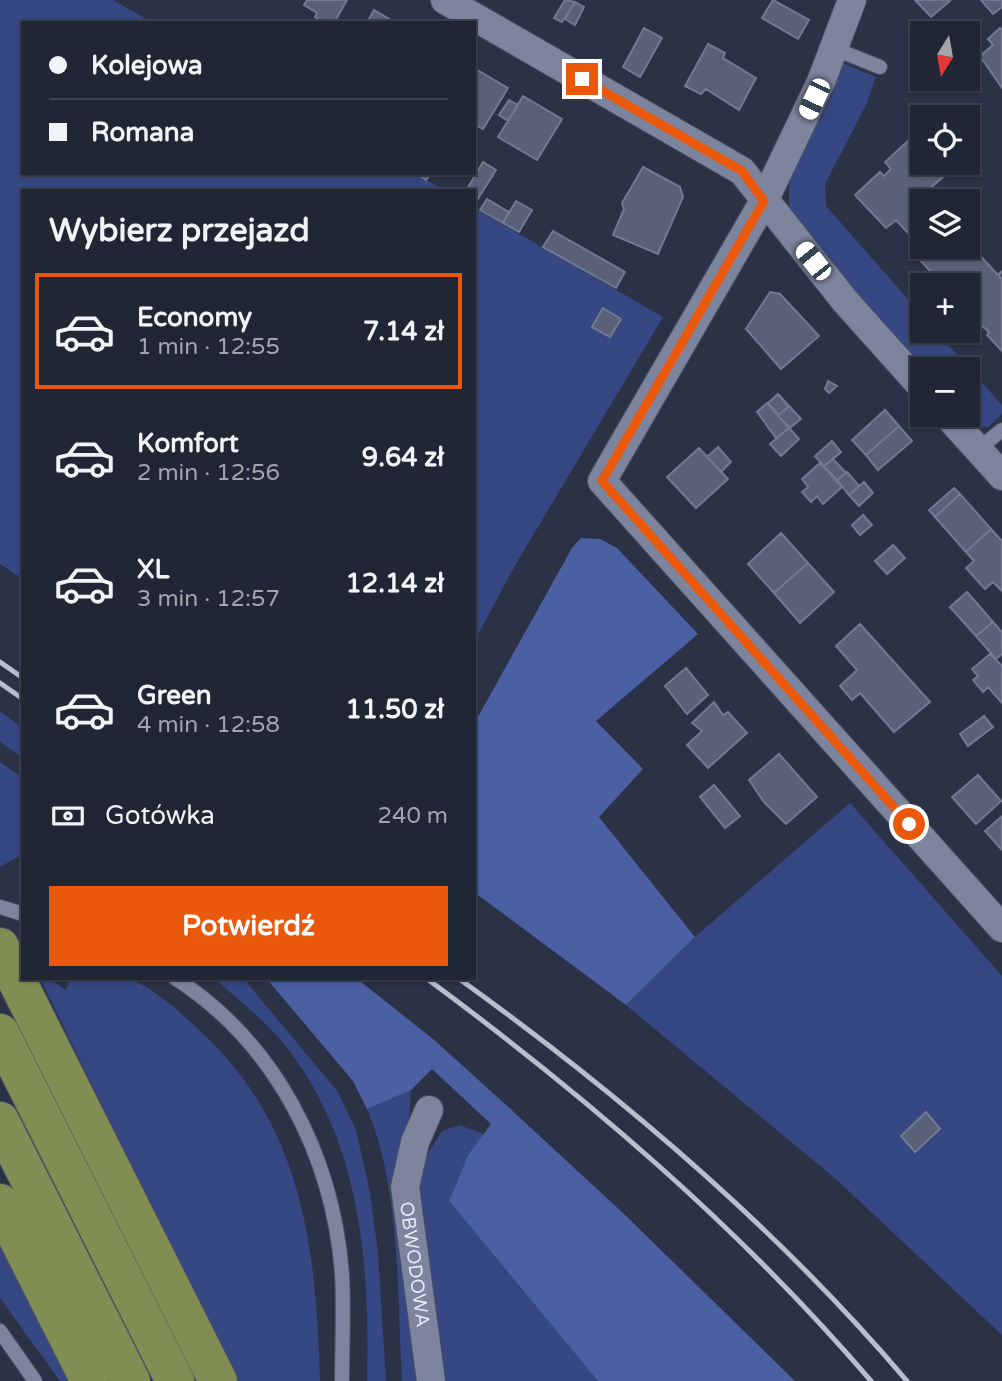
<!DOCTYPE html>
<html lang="pl">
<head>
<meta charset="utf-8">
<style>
	body { margin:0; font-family:"Varela Round",sans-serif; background:#2d3240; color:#f1f3f6; height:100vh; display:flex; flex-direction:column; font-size:26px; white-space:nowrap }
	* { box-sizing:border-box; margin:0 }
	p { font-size:23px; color:#a2a5ac }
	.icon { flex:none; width:38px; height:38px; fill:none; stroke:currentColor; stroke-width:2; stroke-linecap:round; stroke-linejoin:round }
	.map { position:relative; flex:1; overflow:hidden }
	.sheet { position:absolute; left:21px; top:189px; width:455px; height:791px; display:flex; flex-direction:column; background:#202634; border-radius:0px; box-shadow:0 2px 5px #0004,0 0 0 2px #3d434f }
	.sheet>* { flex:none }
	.guide { position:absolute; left:21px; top:21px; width:455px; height:154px; border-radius:0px; box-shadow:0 2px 5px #0004,0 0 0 2px #3d434f; display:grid; align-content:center; height:154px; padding:0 28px; background:#202634 }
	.needle { width:46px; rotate:191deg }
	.tools { position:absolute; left:910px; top:21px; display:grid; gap:14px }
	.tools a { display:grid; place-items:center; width:70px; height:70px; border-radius:0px; background:#202634; box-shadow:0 2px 5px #0004,0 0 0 2px #3d434f; font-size:35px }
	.end { position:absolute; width:32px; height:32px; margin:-16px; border:9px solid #ea580c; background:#fff; box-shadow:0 0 0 4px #fff }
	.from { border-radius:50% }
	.car { position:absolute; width:21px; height:42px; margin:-21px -10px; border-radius:9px; box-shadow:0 0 5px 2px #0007; background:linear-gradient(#fff 24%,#345 0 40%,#fff 0 76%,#345 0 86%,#fff 0) }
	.guide b { display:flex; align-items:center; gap:24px; height:66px; font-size:26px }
	.guide b+b { border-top:2px solid #3d434f }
	.guide i { width:18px; height:18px; background:#f1f3f6 }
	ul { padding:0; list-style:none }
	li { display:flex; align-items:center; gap:21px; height:116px; margin:0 14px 10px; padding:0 14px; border:4px solid transparent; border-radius:0px }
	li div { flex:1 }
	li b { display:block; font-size:26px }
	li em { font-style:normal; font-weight:700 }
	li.on { border-color:#ea580c }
	li>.icon { width:63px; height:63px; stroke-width:1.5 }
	h2 { padding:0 28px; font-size:32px; line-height:84px }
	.pay { display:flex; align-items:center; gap:18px; height:77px; padding:0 28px; font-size:26px }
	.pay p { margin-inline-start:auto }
	.action { display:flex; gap:14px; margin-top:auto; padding:14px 28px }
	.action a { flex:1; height:80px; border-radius:0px; background:#ea580c; color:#fff; font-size:28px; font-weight:700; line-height:80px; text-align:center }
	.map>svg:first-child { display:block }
	.green { fill:#364884 }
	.forest { fill:#4b60a3 }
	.building { fill:#586177; stroke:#717a92; stroke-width:2 }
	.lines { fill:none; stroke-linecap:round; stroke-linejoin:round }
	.service-casing { stroke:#4a4f61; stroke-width:16 }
	.minor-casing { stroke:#4a4f61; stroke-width:30 }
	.primary-casing { stroke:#4a4f61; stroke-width:40 }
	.service { stroke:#7c859d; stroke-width:14 }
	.minor { stroke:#7c859d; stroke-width:28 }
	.primary { stroke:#818e53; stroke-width:38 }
	.rail { stroke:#b8becd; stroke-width:5 }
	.route { stroke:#ea580c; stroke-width:9 }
	.labels { text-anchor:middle; stroke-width:5; stroke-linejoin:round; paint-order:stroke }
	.street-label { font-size:19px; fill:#e5eaf8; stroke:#171a23 }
</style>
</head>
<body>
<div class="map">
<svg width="1002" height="1381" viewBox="0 0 1002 1381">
	<rect width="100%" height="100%" fill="#2b3246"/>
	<!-- green -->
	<path class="green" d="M0,0H113L153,23H23V173H415L445,191H23V579L0,564Z
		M842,63L876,77L866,105L825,184L826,206L922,315V331H936L1002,405V414L988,427L975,428L964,415H968V369H923L801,233L789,214V183Z
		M474,208L663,317L513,569L474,642Z
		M0,711L23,729V758L0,742Z
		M0,762L23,778V854L0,867Z
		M850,803L1002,976V1335L837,1180L626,1005L695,937Z
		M40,978H47L66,990L70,978C87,978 113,974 129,979C154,988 179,1011 198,1029C303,1124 316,1247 320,1381H236Z
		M214,978H243L338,1092L356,1130L370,1193L378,1253L386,1381H367C370,1263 361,1140 284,1044C264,1019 237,999 214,978Z
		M411,1090L409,1119L396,1170L420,1381H402C397,1295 401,1188 367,1109Z
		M459,1125L484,1134L468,1155L449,1201L598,1381H442L419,1231L418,1169L442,1131Z
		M0,1243L71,1381H60L0,1298Z"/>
	<!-- forest -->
	<path class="forest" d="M581,538L600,539L617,548L698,634L596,721L643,769L599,817L695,937L626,1005L474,892V724L572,548Z
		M266,978H356L433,1039L505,1104L624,1214L795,1381H598L449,1201L468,1155L491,1124L432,1069L411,1090L367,1109L353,1081Z"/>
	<!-- building -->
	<path class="building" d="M307,0H347L334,23H325L315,17L317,13L304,5Z
		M565,0L575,2L562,22L554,18Z
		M773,0L809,20L798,39L762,18Z
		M915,0H948L950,1L931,17Z
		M981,0H1002V7L993,14Z
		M575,2L584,7L575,25L565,19Z
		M374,10L396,23H367Z
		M644,28L662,38L640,77L623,67Z
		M1000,28L1002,30V88L980,56L993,45L988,39Z
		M708,44L725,53L723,58L756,78L739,110L706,89L701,94L685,86Z
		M474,68L508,88L483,129L474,124Z
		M523,96L562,119L537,160L498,137Z
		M509,100L518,105L508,121L499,115Z
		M921,129L922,132L913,141L922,151V163H941L949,172L928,190L938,201H922V241L918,244L896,220L886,228L855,195L880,172L884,176L891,169L885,162Z
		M922,132V151L913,141Z
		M483,162L496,170L474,205V191H466Z
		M643,167L680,187L683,197L658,254L613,235L624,209L622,203Z
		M416,173H431L426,180Z
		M487,199L509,212L503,223L480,210Z
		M516,201L532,210L519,232L503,223Z
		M553,231L625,272L616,288L543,247Z
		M968,234L973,241L970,244L972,247L998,275L1002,271L999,276L1002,279V351L987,335L989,332L968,314V285H947L940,278L938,280L911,250L922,241V247H968Z
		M770,292L780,294L819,336L781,369L746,329Z
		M603,308L621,319L610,337L592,327Z
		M828,381L837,386L829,393L825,389Z
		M778,394L789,406L779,415L768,403Z
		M767,403L789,428L776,438L757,412Z
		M789,406L801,419L790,428L778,416Z
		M885,410L899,426L866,455L852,440Z
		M899,426L912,441L878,470L866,455Z
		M789,428L799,439L781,456L770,444Z
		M832,441L841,452L824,466L815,456Z
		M718,447L731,462L721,472L707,457Z
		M699,448L728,479L696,508L667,477Z
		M833,459L846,473L837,480L824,466Z
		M820,463L842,487L823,504L817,496L811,502L802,492L808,487L802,479Z
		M847,472L859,486L849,495L837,480Z
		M864,482L873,493L859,506L849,495Z
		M954,488L960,494L935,517L929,510Z
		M960,494L991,529L966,552L935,517Z
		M863,515L872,525L860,535L852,525Z
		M991,529L1002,541V591L993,582L985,589L966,568L974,561L966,552Z
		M781,533L808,563L774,593L748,564Z
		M893,545L905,558L887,574L875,561Z
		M808,563L834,592L800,623L774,593Z
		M967,592L993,622L976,636L950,607Z
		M993,622L1002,632V654L996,659L976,636Z
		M860,624L930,702L894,732L860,693L852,700L840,686L857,670L836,646Z
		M990,654L1002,666V703L988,687L983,692L973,680L978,676L972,669Z
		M686,668L708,695L687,714L665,686Z
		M714,702L723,715L728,712L747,733L708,768L687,745L702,731L692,723Z
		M984,716L993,727L968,746L960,734Z
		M779,754L817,797L786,824L764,802L749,780Z
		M978,775L1001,801L976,824L952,797Z
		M714,785L740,816L725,828L700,797Z
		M1002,816V850L985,831Z
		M926,1112L940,1129L915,1152L901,1136Z"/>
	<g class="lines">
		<!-- service casing -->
		<g class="service-casing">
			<path id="service" d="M835,49L880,67
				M978,449L1002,430
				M0,907L23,914
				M175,978C276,1043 333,1156 342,1274C344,1310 342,1345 342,1381
				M0,1331L35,1381"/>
		</g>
		<!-- minor casing -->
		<g class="minor-casing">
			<g id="minor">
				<path d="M445,0L742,171L845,301L922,387"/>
				<path d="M852,0L821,82L764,201L602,481L1002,928"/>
				<path d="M947,415L1002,476"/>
				<path id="s1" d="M429,1110L415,1142L405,1187L431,1381"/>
			</g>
		</g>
		<!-- primary casing -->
		<g class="primary-casing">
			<path id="primary" d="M0,947L218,1381
				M0,1033L175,1381
				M0,1121L131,1381
				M0,1203L90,1381"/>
		</g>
		<!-- service -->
		<use href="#service" class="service"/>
		<!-- minor -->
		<use href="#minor" class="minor"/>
		<!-- primary -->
		<use href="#primary" class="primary"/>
		<!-- rail -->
		<path class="rail" d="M0,662L23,678
			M0,683L23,699
			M426,978C587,1097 740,1228 871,1381
			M458,978C621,1095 777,1228 907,1381"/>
	</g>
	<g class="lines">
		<!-- route -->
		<path class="route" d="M582,79L742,171L764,201L602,481L909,824"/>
	</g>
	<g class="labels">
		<!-- street labels -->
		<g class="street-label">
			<text dy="7" stroke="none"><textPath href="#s1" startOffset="159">OBWODOWA</textPath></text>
		</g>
	</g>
</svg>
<div class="tools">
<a><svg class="needle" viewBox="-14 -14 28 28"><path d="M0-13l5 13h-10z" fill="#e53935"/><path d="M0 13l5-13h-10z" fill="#a2a5ac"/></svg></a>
<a><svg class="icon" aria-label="locate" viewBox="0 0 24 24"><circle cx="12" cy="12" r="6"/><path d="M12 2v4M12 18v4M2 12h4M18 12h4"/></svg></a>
<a><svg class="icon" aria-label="layers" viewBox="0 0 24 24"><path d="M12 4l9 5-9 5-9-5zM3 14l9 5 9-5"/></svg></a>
<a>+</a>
<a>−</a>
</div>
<i class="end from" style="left:909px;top:824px"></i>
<i class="end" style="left:582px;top:79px"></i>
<i class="car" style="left:814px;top:99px;rotate:205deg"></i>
<i class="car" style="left:813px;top:261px;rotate:321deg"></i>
<div class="guide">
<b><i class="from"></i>Kolejowa</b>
<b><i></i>Romana</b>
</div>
<section class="sheet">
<h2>Wybierz przejazd</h2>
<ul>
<li class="on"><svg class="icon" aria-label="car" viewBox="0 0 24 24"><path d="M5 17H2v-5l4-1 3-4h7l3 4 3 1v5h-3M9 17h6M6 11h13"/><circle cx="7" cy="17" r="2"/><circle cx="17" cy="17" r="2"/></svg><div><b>Economy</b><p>1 min · 12:55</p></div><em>7.14 zł</em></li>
<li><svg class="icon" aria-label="car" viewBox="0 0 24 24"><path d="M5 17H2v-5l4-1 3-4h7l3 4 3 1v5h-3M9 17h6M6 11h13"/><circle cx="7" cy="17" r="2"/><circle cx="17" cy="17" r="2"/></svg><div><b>Komfort</b><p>2 min · 12:56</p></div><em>9.64 zł</em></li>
<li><svg class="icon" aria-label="car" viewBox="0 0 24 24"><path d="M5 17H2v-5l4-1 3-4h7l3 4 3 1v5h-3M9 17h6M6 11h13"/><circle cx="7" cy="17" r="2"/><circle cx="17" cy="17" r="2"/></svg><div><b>XL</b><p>3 min · 12:57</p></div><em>12.14 zł</em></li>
<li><svg class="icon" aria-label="car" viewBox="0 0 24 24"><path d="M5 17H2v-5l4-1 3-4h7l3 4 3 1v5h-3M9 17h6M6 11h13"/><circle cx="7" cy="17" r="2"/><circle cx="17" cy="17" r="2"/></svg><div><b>Green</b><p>4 min · 12:58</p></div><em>11.50 zł</em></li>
</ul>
<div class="pay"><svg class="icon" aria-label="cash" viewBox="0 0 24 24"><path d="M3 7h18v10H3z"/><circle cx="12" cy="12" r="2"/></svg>Gotówka<p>240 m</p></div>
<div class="action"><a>Potwierdź</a></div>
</section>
</div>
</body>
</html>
